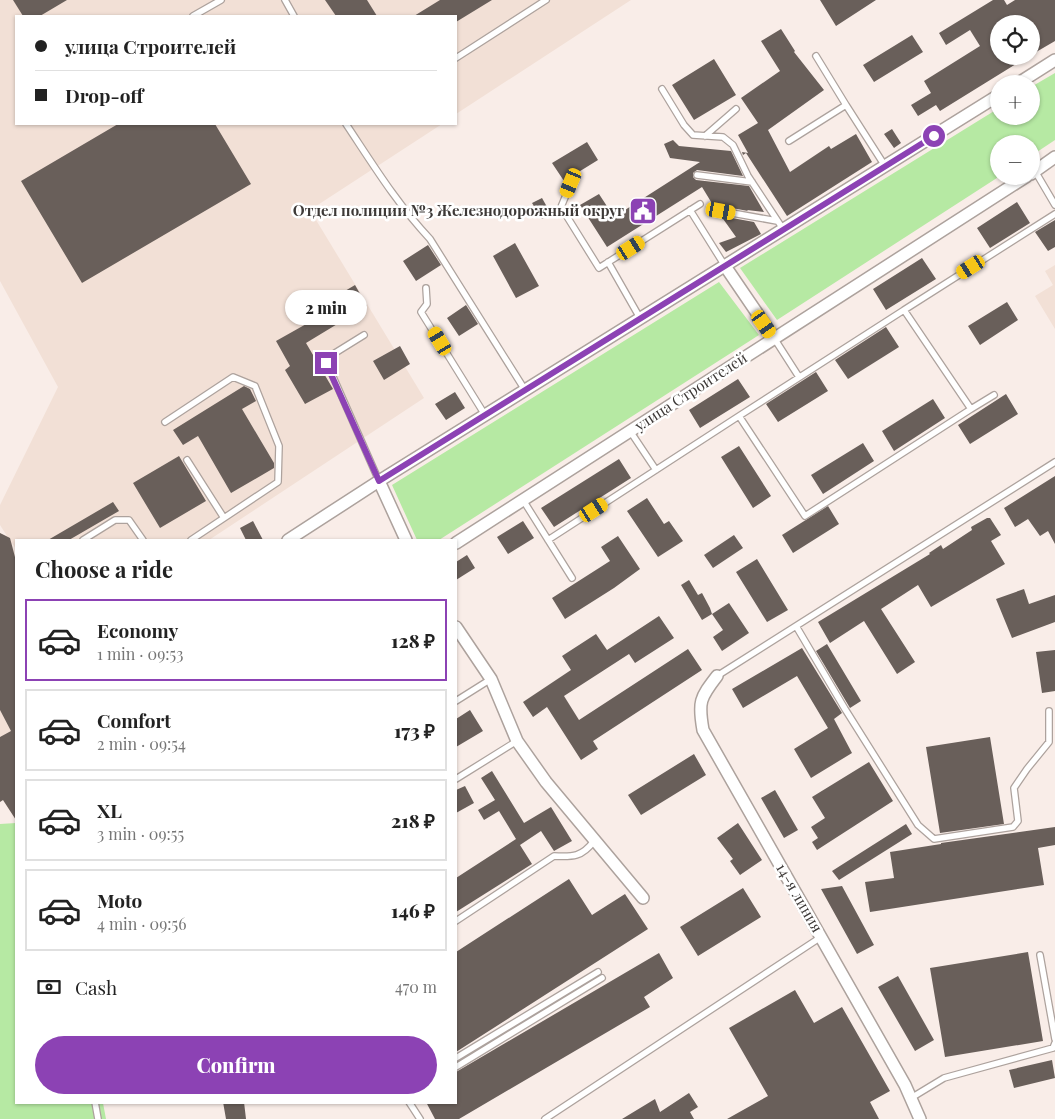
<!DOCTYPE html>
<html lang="en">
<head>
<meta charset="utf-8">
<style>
	body { margin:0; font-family:"Playfair Display",serif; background:#f2f2f2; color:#222; height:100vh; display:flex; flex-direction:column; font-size:19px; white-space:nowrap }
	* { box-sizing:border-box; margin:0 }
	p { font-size:16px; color:#767676 }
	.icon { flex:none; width:28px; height:28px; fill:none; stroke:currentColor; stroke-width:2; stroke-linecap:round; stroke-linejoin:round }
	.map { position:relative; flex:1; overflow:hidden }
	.side { position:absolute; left:15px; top:539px; width:442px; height:565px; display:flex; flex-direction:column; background:#fff; border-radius:0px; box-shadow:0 1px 4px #0004 }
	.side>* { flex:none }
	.banner { position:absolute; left:15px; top:15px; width:442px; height:110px; border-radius:0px; box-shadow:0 1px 4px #0004; display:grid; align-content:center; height:110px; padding:0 20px; background:#fff }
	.fabs { position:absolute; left:990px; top:15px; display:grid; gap:10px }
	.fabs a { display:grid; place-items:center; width:50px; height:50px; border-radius:50%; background:#fff; box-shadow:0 1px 4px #0004; font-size:25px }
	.end { position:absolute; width:22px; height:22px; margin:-11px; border:6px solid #8c42b4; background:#fff; box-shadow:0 0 0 2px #fff }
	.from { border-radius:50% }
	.bubble { position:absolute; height:35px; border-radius:18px; background:#fff; box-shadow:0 1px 4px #0004; font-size:16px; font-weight:800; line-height:35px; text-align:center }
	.car { position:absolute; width:15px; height:30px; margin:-15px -8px; border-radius:6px; box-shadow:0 0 4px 1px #0007; background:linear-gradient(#f5c518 24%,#345 0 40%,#f5c518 0 76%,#345 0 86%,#f5c518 0) }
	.banner b { display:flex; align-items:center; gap:18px; height:48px; font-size:19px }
	.banner b+b { border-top:1px solid #e0e0e0 }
	.banner i { width:12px; height:12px; background:#222 }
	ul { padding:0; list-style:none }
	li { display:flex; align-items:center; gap:15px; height:82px; margin:0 10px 8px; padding:0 10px; border:2px solid #e0e0e0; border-radius:0px }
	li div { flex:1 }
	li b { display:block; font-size:19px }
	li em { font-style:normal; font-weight:800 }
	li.selected { border-color:#8c42b4 }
	li>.icon { width:45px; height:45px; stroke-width:1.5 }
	h2 { padding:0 20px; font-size:22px; line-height:60px }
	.pay { display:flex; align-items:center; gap:12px; height:55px; padding:0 20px; font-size:19px }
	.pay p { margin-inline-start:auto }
	.button { display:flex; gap:10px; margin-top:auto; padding:10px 20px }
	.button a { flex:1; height:58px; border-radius:30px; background:#8c42b4; color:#fff; font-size:20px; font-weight:800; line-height:58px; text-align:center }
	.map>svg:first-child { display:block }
	.built { fill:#f2e0d6 }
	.green { fill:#b6e9a3 }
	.building { fill:#695f5a }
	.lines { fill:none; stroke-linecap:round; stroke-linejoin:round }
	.lane-casing { stroke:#ada29d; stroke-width:8 }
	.street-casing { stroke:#ada29d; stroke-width:14 }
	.lane { stroke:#fff; stroke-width:5.5 }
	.street { stroke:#fff; stroke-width:11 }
	.route { stroke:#8c42b4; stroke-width:6 }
	.labels { text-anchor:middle; stroke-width:5; stroke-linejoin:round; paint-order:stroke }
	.poi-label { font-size:15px; font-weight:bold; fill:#3d3937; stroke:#fff; text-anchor:end }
	.street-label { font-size:15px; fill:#3d3937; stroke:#fff }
</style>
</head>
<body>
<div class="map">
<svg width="1055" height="1119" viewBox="0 0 1055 1119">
	<rect width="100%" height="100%" fill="#f9ede8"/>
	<!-- built -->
	<path class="built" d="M0,0H631L456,114V16H16V124H442L310,210L424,398L209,540H16V549L12,543L16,561V820L3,800L0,802V533L7,536L0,525V505L58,387L0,281Z
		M1055,265V329L1035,296L1053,285L1045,271Z"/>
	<!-- green -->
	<path class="green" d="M1055,73V140L1031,156V144H999L1000,176L777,320L740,268L999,108V116H1031V87Z
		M719,282L759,335L439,540H417L392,485Z
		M16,823V1102L103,1103L106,1119H0V824Z"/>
	<!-- building -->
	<path class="building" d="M13,0H67L40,16H23Z
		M325,0H367L377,16H336Z
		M440,0H492L456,22V16H414Z
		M820,0H876L836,26Z
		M993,0H1004L1007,5L1015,0H1055V41L1031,55V24H999V56H1029L940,111L936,105L918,116L911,105L931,93L924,81L980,46L970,30L946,45L939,33Z
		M781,29L795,51L794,52L824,90L768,130L790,172L829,146L831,149L856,134L872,162L787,216L746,153L743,155L742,152L748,153L738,135L758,123L741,98L780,71L761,41Z
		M912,35L923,52L874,82L863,65Z
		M714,59L736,95L694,120L672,85Z
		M118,124H215L251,184L82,283L21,181Z
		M892,129L901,143L894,148L884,134Z
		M673,140L679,146L731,151L743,176L697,170L693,173V177L696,180L749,186L764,212L747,210L748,211L721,206L716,210L702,187L607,247L580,205L599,194L614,217L700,162L670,158L664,144Z
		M587,142L598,160L564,181L552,163Z
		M542,198L551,214L542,219L532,203Z
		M1017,202L1030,223L990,248L977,228Z
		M721,216L754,222L761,234L726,252L719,243L736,237Z
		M1055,220V247L1048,251L1035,232Z
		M515,243L539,286L516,298L493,256Z
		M428,245L441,265L416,281L403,261Z
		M922,258L936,279L886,310L873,289Z
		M355,285L367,306L306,343L333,389L305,404L285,370L290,366L276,341L308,323L303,316Z
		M1007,302L1018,320L980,345L968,326Z
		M466,305L478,324L459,336L447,318Z
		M886,327L899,347L848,379L835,360Z
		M400,346L410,364L384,380L373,361Z
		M816,372L828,391L778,422L766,404Z
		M738,379L750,397L700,428L689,410Z
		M244,386L250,389L256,401L242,409L274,463V468L231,493L198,436L183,445L173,430Z
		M455,392L465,408L446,420L435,404Z
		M1006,394L1018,414L970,444L958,425Z
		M933,399L945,418L894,451L882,431Z
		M863,443L874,461L823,494L811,475Z
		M739,446L771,496L753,508L721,457Z
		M179,456L206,501L160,528L133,483Z
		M619,459L631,478L554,527L541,508Z
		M1055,476V544L1048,531L1040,536L1028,519L1015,527L1004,508Z
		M647,498L664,524L669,521L683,541L658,557L627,511Z
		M113,502L119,511L69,540H48Z
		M828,506L839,524L793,553L782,535Z
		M987,518H990L1001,535L991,541L1005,564L931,607L918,585L881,609L915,662L897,674L864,621L830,643L818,622L930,554L929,553L941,545L943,549L972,530L971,527Z
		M253,521L263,540H246L240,528Z
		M523,521L534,538L508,554L497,537Z
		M0,533L10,538L16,561V820L3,800L0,802V737L11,731L0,710Z
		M734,535L743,548L713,568L704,555Z
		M618,536L640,569L614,588L565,619L552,598L610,561L601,547Z
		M467,555L475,568L456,580V562Z
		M757,559L788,610L767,622L736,572Z
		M689,580L698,595L702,593L710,608L712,614L702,620L681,585Z
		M1024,589L1029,604L1055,595V622L1012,638L996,599Z
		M729,603L749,633L722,651L713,637L723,630L712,614Z
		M659,616L674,638L635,663L629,654L564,696L579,720L688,649L702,670L593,741L598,749L581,760L547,707L533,717L523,702L571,670L562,656L596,634L607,650Z
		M827,644L861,701L850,708L816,651Z
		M802,648L842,713L834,719L852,753L811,778L794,749L828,728L797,676L743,708L732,689Z
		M1055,650V691L1042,693L1036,652Z
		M470,710L483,731L456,747V719Z
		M990,737L1004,824L940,833L926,747Z
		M694,754L706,775L641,815L628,795Z
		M869,762L893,801L817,850L812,842L818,838L811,827L825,818L812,797Z
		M492,771L524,823L551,807L572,841L554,851L541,831L520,845L532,864L456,912V878L516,839L499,811L484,820L478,810L495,800L481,778Z
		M465,786L474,803L456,813V790Z
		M775,790L798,830L784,838L761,798Z
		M738,823L762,860L740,875L730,861L733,859L717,838Z
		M906,824L912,834L839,880L832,871Z
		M1055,827V845L1038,848L1044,885L870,912L865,882L894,878L890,852L941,844V843Z
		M569,879L592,915L625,894L648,929L456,1052V952Z
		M842,886L874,945L857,954L821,889Z
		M743,888L761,917L698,956L680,927Z
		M1028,952L1043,1041L945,1057L930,968Z
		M659,953L673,978L644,997L650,1007L459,1119H435L426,1102H456V1072Z
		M898,976L934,1040L915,1051L878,987Z
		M795,990L814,1023L842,1007L890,1091L870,1102L879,1119H727L768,1096L729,1028Z
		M1052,1060L1055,1078L1014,1088L1009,1070Z
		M689,1093L698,1107L690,1112L694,1119H622L655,1099L660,1112Z
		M223,1102H244L246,1119H226Z"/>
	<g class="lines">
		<!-- lane casing -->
		<g class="lane-casing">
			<path id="lane" d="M285,0L294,16
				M193,16L221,0
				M816,56L846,105
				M456,58L546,0
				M662,89L684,125L693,135L723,137L733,145L748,176L783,229
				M346,124C372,163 397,204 430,239L525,390
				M705,136L736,109
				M789,141L846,105L885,166
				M1035,171L1055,205
				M697,175L752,182
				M571,183L561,207L599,268L700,204
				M690,210L725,266
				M721,211L777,221
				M608,262L640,318
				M426,288L427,304L421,312L485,415
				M904,310L971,409L805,516L739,416Z
				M904,310L1055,214
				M364,335L335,353L327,363L379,481
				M774,338L799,377
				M971,409L994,395
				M165,422L233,377L255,386L279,446L278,482L191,540
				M630,431L656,470
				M187,460L224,518
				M523,500L572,578
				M83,540L115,520H129L143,540
				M548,540L739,416
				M796,626L845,709L918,825L934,839L1013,827L1018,821L1014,788L1027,769L1049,742V711
				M717,676L1055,462
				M456,701L491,679
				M456,779L517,741
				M456,921L554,856C573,857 582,857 594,841
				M1040,955L1055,1039
				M456,1058L598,972
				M456,1067L602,978
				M911,1098L944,1078L1053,1048L1055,1043
				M95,1102L98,1119
				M409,1102L420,1119
				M545,1119L821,937"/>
		</g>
		<!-- street casing -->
		<g class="street-casing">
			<path id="street" d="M1017,84L1055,60
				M1031,174L1055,157
				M725,266L774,338
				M379,481L406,540
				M288,540L379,481L999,95
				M456,543L1027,176
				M456,627L491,679L517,741L546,782L643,898
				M717,676C700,698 698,702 703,730L905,1085L920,1119"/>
		</g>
		<!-- lane -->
		<use href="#lane" class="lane"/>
		<!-- street -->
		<use href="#street" class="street"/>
	</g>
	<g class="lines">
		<!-- route -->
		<path class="route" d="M326,363L379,481L934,136"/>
	</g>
	<!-- icons -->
	<defs>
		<g id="civic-square" transform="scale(1.4375)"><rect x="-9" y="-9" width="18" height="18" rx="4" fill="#8c42b4" stroke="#fff"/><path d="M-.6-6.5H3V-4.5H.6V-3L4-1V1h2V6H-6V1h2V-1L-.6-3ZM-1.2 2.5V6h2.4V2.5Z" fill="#fff"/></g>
	</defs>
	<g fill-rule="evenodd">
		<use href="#civic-square" x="643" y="211"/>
	</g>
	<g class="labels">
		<!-- poi labels -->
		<g class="poi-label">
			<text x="624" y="216">Отдел полиции №3 Железнодорожный округ</text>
		</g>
		<!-- street labels -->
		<g class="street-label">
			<text transform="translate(691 392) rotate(-33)" y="5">улица Строителей</text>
			<text transform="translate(799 898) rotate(60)" y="5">14-я линия</text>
		</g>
	</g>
</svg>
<div class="fabs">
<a><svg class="icon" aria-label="locate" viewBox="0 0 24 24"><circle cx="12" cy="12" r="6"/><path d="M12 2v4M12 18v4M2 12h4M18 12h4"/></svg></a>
<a>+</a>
<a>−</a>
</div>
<i class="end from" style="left:934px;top:136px"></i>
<i class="end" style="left:326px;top:363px"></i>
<div class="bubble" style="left:285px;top:290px;width:82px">2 min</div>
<i class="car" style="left:571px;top:183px;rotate:203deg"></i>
<i class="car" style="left:721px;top:211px;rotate:100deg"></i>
<i class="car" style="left:631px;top:248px;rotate:57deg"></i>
<i class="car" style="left:971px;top:267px;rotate:238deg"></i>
<i class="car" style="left:764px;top:324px;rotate:145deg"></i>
<i class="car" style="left:440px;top:341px;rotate:329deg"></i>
<i class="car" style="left:594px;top:510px;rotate:57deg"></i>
<div class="banner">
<b><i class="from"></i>улица Строителей</b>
<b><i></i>Drop-off</b>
</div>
<section class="side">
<h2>Choose a ride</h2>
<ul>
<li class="selected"><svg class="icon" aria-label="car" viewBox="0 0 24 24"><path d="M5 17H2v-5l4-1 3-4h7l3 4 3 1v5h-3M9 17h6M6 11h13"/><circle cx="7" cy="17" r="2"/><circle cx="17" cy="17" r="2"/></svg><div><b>Economy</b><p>1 min · 09:53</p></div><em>128 ₽</em></li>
<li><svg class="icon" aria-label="car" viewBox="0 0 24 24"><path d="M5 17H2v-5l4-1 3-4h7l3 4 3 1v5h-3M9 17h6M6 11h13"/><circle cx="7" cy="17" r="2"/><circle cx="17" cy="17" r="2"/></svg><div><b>Comfort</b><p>2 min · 09:54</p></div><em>173 ₽</em></li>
<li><svg class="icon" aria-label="car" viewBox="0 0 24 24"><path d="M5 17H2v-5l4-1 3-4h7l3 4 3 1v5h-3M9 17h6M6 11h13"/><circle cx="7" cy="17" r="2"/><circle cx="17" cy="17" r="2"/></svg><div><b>XL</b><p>3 min · 09:55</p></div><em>218 ₽</em></li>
<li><svg class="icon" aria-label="car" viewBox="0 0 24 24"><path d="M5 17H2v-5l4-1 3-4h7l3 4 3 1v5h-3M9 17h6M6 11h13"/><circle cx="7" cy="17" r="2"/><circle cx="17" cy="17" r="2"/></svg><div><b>Moto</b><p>4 min · 09:56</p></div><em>146 ₽</em></li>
</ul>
<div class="pay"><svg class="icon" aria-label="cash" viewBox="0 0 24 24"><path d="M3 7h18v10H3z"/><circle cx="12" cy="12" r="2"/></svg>Cash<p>470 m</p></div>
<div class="button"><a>Confirm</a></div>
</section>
</div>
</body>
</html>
